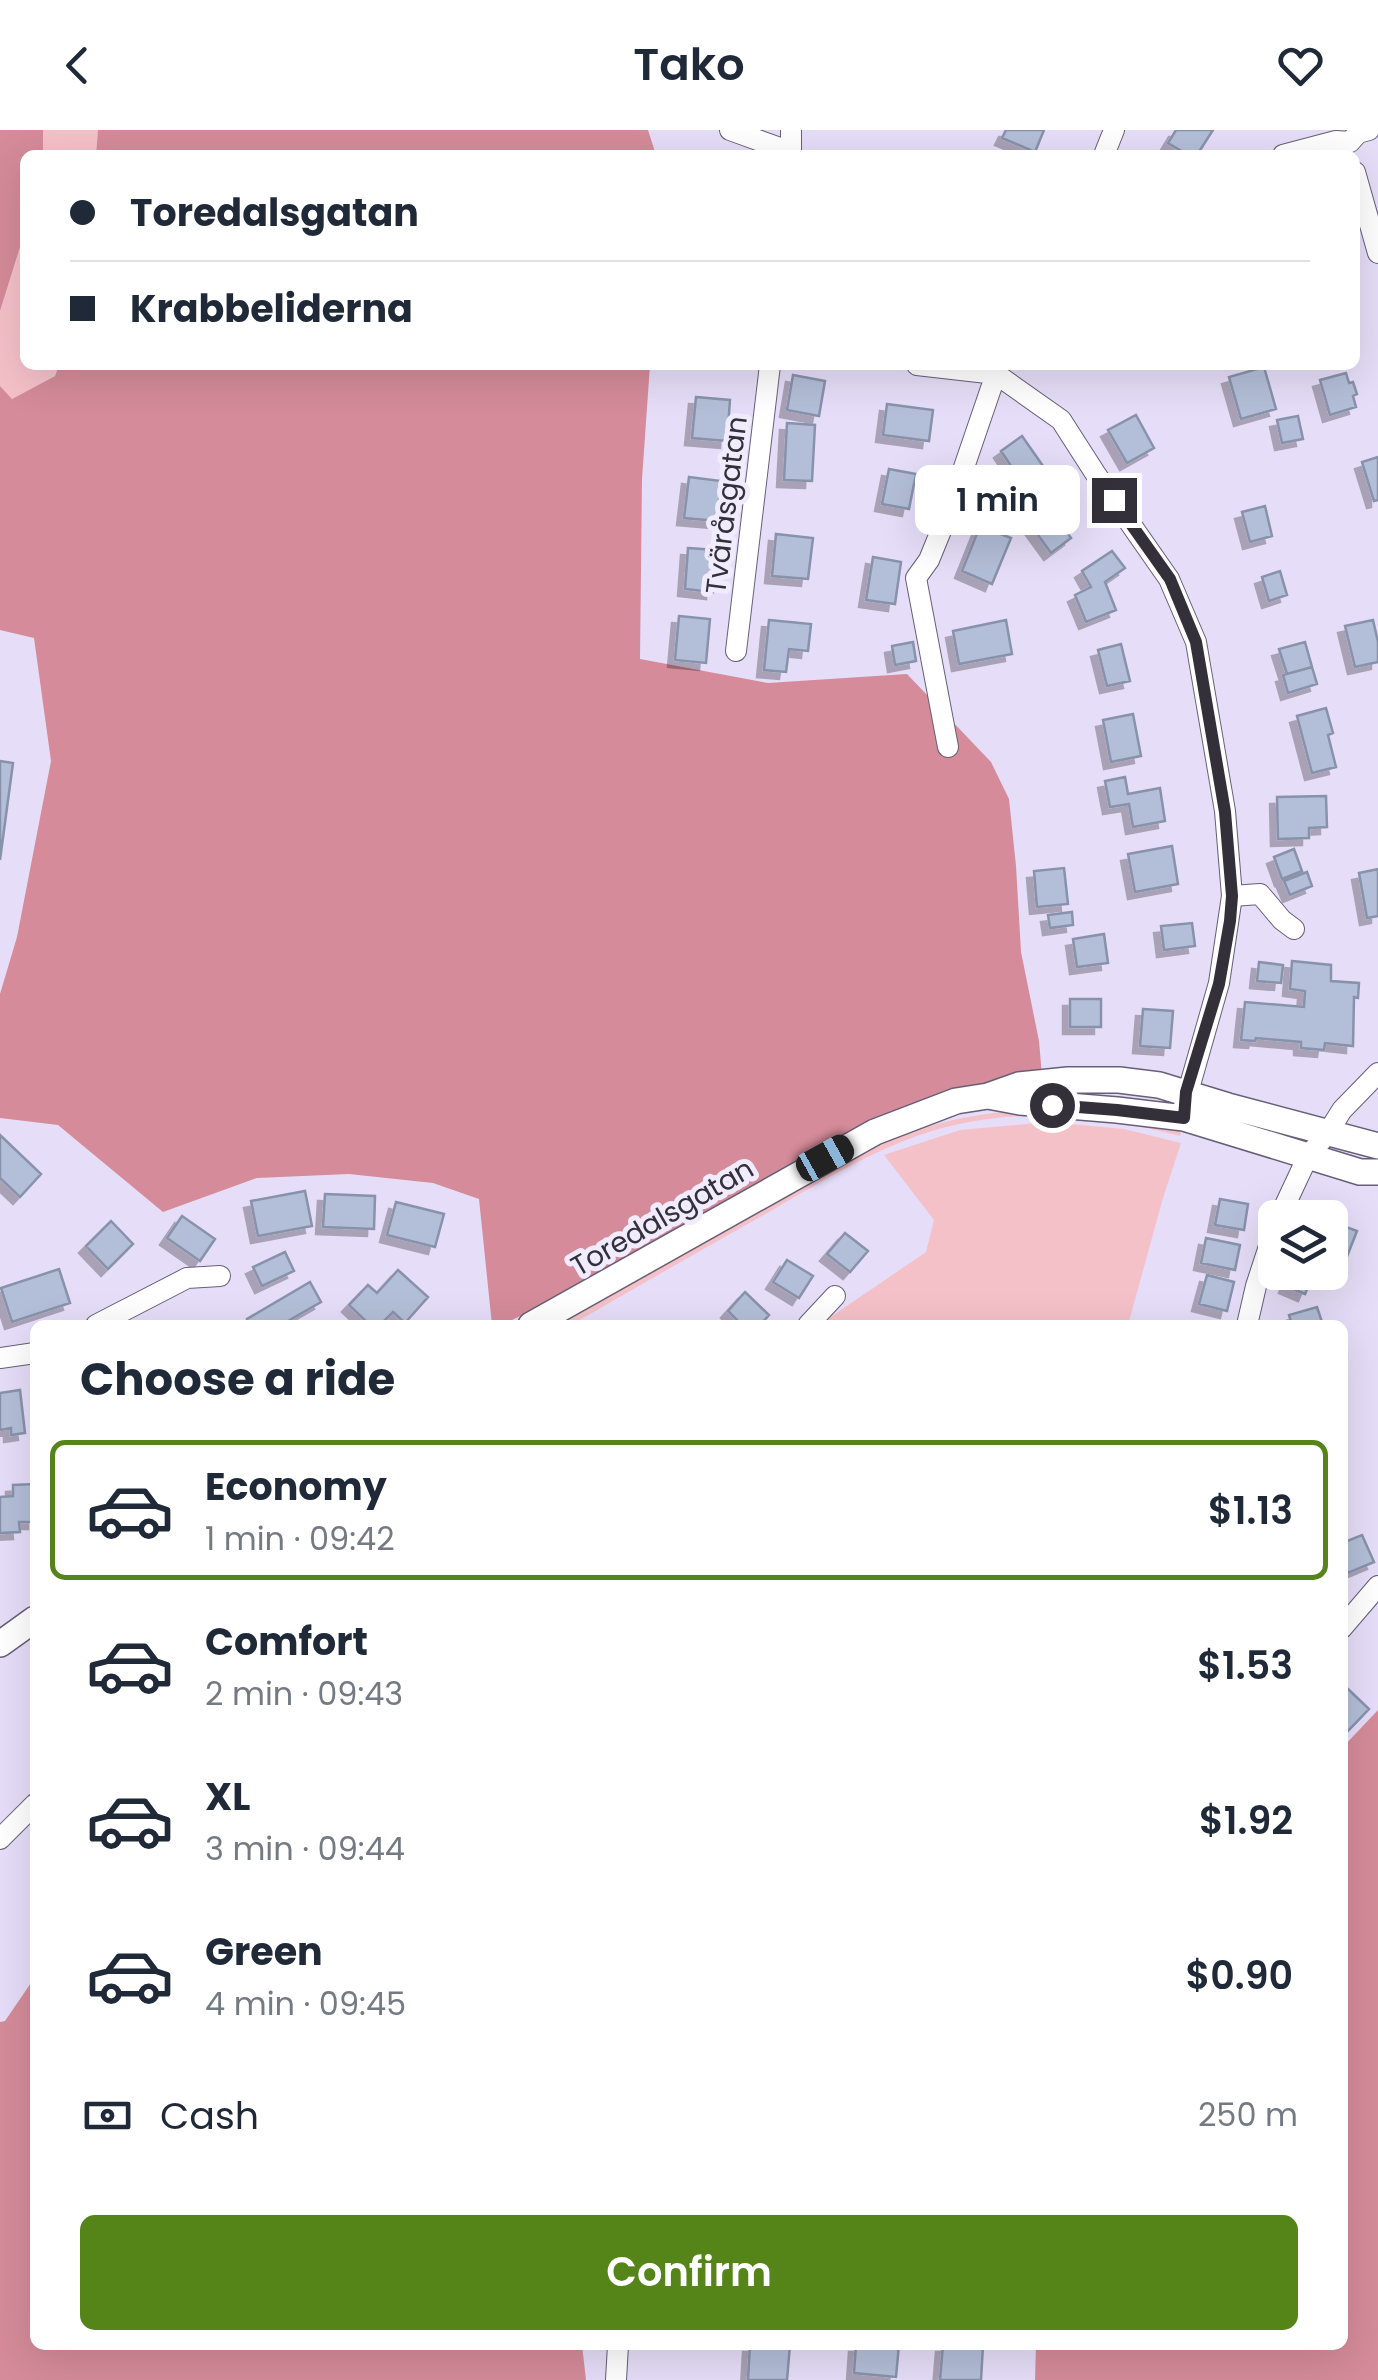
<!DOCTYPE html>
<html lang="en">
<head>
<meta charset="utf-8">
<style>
	body { margin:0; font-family:Poppins,sans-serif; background:#f6f6f7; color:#1f2937; height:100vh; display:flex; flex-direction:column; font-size:38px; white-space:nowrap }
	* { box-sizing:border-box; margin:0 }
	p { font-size:32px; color:#747a83 }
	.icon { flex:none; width:55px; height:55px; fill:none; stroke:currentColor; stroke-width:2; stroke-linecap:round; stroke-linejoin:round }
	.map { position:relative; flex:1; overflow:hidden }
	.details { position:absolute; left:30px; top:1190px; width:1318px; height:1030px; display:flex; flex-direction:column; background:#fff; border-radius:15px; box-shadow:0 10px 40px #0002 }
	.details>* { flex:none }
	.hud { position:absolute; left:20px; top:20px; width:1340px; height:220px; border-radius:15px; box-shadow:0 10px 40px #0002; display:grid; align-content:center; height:220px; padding:0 50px; background:#fff }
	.buttons { position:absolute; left:1258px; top:1070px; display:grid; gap:20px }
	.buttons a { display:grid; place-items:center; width:90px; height:90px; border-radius:15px; background:#fff; box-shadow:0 10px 40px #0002; font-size:50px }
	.end { position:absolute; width:45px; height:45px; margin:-22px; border:12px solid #33303a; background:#fff; box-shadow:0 0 0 5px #fff }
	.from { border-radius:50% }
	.bubble { position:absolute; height:70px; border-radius:15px; background:#fff; box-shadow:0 10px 40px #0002; font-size:32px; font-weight:600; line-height:70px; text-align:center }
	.car { position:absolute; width:30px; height:60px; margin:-30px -15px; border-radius:12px; box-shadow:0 0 8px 2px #0007; background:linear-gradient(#222 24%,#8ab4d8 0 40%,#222 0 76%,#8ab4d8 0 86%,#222 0) }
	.hud b { display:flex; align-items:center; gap:35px; height:95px; font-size:38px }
	.hud b+b { border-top:2px solid #e0e1e3 }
	.hud i { width:25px; height:25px; background:#1f2937 }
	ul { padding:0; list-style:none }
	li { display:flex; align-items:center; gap:30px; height:140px; margin:0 20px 15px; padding:0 30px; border:5px solid transparent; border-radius:15px }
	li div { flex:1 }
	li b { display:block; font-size:38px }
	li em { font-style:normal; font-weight:600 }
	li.on { border-color:#558518 }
	li>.icon { width:90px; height:90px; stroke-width:1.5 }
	h2 { padding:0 50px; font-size:45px; line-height:120px }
	.pay { display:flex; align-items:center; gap:25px; height:110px; padding:0 50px; font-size:38px }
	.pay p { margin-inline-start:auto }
	.primary-button { display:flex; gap:20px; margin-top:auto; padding:20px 50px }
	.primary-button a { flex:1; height:115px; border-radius:15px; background:#558518; color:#fff; font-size:40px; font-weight:600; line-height:115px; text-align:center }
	header { display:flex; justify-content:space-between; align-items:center; height:130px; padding:0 50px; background:#fff; font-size:45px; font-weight:600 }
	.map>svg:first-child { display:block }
	.green { fill:#f5c1c9 }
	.forest { fill:#d58b99 }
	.building { fill:#b3bed8; stroke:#8892ab; stroke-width:2.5; filter:url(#shadow) }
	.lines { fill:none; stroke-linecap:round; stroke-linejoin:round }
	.minor-casing { stroke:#675f77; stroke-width:22 }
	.tertiary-casing { stroke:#675f77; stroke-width:28 }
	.minor { stroke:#fff; stroke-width:20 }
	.tertiary { stroke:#fff; stroke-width:25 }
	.route { stroke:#33303a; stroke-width:12 }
	.labels { text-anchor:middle; stroke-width:10; stroke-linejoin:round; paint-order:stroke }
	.street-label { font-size:28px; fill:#33303a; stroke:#f1ecfd }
</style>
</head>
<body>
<header><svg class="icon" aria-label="back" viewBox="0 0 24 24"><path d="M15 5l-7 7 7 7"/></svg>Tako<svg class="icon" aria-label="heart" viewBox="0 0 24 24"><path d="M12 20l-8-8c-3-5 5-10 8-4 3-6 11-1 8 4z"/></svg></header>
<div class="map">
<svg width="1378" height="2250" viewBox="0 0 1378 2250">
	<defs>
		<filter id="shadow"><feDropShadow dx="-7" dy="7" stdDeviation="0" flood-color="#0004"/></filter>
	</defs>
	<rect width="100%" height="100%" fill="#e6ddf8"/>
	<!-- green -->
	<path class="green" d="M43,0H98L96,25H43Z
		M25,101V235H59L55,246L12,269L0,256V181Z
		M1024,980L1183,995L1180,1006C1110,987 1042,979 969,992C896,1005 833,1045 769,1082C703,1119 637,1157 571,1195H558L875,1016C930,993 965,985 1024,980Z
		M1049,992L1124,999L1181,1013L1163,1068L1128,1195H819L926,1122L934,1090L884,1025L960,1000Z"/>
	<!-- forest -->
	<path class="forest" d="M0,0H43V25H25V101L0,181Z
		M98,0H648L656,25H96Z
		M59,235H650L642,349L640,529L768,553L907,544L991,632L1009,669L1016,736L1021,822L1039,911L1042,946L990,954L502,1195H492L479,1069L433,1053L349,1044L257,1048L163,1082L58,995L0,988V864L17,807L51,631L34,508L0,500V256L12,269L55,246Z
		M1378,1580V2250H1035L1036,2215H1342L1343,1617Z
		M35,1847V2215H582L586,2250H0V1892L5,1891Z"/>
	<!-- building -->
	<path class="building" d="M1006,0H1044L1035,22L1002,8Z
		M1176,0H1213L1197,25H1188L1168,13Z
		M1264,237L1276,279L1241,289L1229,247Z
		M1346,243L1349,253L1353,252L1357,264L1353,266L1356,277L1330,285L1320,250Z
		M793,245L825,251L819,286L787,280Z
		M696,267L730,270L727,311L692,308Z
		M887,274L933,280L929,311L883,305Z
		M1136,285L1154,318L1127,333L1108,300Z
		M1298,286L1303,309L1282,313L1277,290Z
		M787,293L815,295L812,351L784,350Z
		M1022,306L1043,336L1009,360L999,344L1011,336L1001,321Z
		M1378,327V370L1374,371L1362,332Z
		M889,339L916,344L909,379L882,374Z
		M689,347L721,351L717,391L684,388Z
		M971,369L995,378L987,398L963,388Z
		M1047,376L1071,408L1051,423L1027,390Z
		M1265,376L1272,406L1250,412L1242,382Z
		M980,396L1011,408L992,454L962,441Z
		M776,404L813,408L808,449L772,446Z
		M688,418L716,420L713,462L685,459Z
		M1112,421L1125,438L1105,452L1116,480L1086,492L1075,465L1091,457L1082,441Z
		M873,427L901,432L895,474L866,470Z
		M1280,441L1287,465L1269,471L1262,447Z
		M679,486L710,489L706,533L675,530Z
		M769,490L811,494L808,521L789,519L786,542L764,540Z
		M1006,490L1012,524L959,534L953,501Z
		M1373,490L1378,512V532L1355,537L1345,496Z
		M913,512L916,531L895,535L892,516Z
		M1305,512L1312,537L1287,544L1279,519Z
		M1121,514L1130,551L1107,556L1098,520Z
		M1312,537L1317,554L1288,563L1283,545Z
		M1326,578L1333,603L1328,605L1336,637L1312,643L1297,586Z
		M1133,584L1141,626L1111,632L1103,590Z
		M0,631L13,633L0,730Z
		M1125,647L1128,664L1160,658L1165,691L1133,697L1129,674L1110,677L1105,651Z
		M1326,666L1327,697L1309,698V708L1278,709L1277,667Z
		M1172,716L1178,754L1135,762L1128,724Z
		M1294,719L1302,741L1282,749L1274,727Z
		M1064,738L1068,774L1037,777L1034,741Z
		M1378,739V786L1367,788L1359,743Z
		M1307,742L1312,756L1290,765L1284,751Z
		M1072,782L1073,795L1050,798L1048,785Z
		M1192,793L1195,816L1164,820L1161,796Z
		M1104,804L1108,833L1077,837L1073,809Z
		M1292,831L1331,835V851L1359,853L1358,868L1354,867L1353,916L1325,913L1324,920L1301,918V912L1256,908L1255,911L1241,910L1245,872L1304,877L1305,861L1290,859Z
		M1259,832L1283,835L1281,853L1257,851Z
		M1070,869H1101V897H1070Z
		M1143,879L1173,881L1170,918L1140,916Z
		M0,1005L41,1044L20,1067L0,1048Z
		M305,1061L312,1096L258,1106L251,1071Z
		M325,1064L375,1066L374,1099L323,1097Z
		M1220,1069L1248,1074L1244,1100L1215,1095Z
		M396,1072L444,1084L435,1117L387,1105Z
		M182,1086L215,1109L200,1131L167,1108Z
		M111,1091L133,1114L108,1139L86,1116Z
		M1330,1091L1357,1101L1339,1147L1328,1142H1330Z
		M845,1103L868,1121L850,1142L827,1124Z
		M1206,1108L1240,1115L1235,1140L1201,1133Z
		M285,1122L294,1141L262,1156L253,1137Z
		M787,1130L813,1146L799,1168L773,1152Z
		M59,1139L70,1173L12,1192L1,1158Z
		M398,1140L428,1167L405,1193L393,1182L380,1195H370L349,1175L368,1155L377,1163Z
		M1292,1142H1301L1312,1148L1305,1164L1286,1156Z
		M1207,1145L1234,1152L1227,1181L1199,1174Z
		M310,1152L321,1172L281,1195H250L247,1189Z
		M745,1162L769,1185L760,1195H742L728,1181Z
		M1317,1177L1323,1195H1292L1289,1185Z
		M20,1260L25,1303L11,1305V1298L0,1300V1263Z
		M35,1354V1392H19L20,1402L0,1403V1367L13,1366V1355Z
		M1362,1405L1374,1432L1348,1443L1342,1431V1413Z
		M1348,1559L1369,1579L1343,1606L1342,1565Z
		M750,2215H790L787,2250H748Z
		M856,2215H899L896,2247L854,2243Z
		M943,2215H983L981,2250H940Z"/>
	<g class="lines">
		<!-- minor casing -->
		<g class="minor-casing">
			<path id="minor" d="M730,0L791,22
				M791,25V0
				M1104,25L1114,0
				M1283,25L1336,11L1350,12L1358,3L1369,0
				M1355,42L1378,123
				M917,235L996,244L1061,290L1095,343L1169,449L1196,512L1225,681L1232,766L1219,853L1184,976
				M736,521L770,235
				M948,617L916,448L929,430L949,381L999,235
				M1232,766L1260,764L1282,790L1294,799
				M1279,1088L1308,1026L1327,1004L1342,980L1378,943
				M96,1195L187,1148L220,1146
				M808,1195L835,1166
				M1247,1195L1256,1156L1275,1098
				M0,1228L35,1223
				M1342,1498L1378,1456
				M0,1709L35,1674
				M616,2250L618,2215"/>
		</g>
		<!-- tertiary casing -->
		<g class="tertiary-casing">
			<path id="tertiary" d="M988,966L1020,972L1117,980L1184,988L1360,1042H1378
				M531,1195L875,1002L956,971L988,966L1019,955L1068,950H1119L1159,955L1228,976L1378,1016
				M0,1514L35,1489"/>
		</g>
		<!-- minor -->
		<use href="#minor" class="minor"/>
		<!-- tertiary -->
		<use href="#tertiary" class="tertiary"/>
	</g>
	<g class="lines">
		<!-- route -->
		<path class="route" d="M1052,975L1117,980L1184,988L1186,962L1219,854L1230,791L1232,766L1225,682L1196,512L1170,449L1114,370"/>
	</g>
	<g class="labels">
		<!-- street labels -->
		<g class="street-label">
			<text transform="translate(726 375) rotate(-83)" y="10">Tväråsgatan</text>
			<text transform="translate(662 1087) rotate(-30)" y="10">Toredalsgatan</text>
		</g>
	</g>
</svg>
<div class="buttons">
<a><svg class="icon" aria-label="layers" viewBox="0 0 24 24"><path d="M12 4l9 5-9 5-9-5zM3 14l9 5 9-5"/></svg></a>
</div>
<i class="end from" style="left:1052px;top:975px"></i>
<i class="end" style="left:1114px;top:370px"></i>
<div class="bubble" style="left:915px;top:335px;width:165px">1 min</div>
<i class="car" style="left:825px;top:1028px;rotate:61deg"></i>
<div class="hud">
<b><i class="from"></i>Toredalsgatan</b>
<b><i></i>Krabbeliderna</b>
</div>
<section class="details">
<h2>Choose a ride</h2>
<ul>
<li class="on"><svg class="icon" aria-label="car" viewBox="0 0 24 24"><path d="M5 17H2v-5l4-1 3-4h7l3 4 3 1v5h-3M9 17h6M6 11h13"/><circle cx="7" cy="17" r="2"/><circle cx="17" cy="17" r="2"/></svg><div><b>Economy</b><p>1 min · 09:42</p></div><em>$1.13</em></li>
<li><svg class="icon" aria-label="car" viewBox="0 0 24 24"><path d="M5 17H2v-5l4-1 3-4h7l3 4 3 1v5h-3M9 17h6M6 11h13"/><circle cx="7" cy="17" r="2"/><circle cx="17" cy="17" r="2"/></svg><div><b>Comfort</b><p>2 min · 09:43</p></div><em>$1.53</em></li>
<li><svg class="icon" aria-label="car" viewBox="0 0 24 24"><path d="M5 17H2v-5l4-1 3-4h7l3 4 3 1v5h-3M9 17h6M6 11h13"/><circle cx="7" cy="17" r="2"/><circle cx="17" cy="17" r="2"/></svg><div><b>XL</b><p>3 min · 09:44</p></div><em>$1.92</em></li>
<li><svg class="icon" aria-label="car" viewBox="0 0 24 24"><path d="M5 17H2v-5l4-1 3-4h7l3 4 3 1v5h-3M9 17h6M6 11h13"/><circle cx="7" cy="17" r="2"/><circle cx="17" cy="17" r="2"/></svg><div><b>Green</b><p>4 min · 09:45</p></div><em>$0.90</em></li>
</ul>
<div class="pay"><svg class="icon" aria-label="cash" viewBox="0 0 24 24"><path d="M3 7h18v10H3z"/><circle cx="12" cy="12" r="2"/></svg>Cash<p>250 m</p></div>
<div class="primary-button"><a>Confirm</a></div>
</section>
</div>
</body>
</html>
